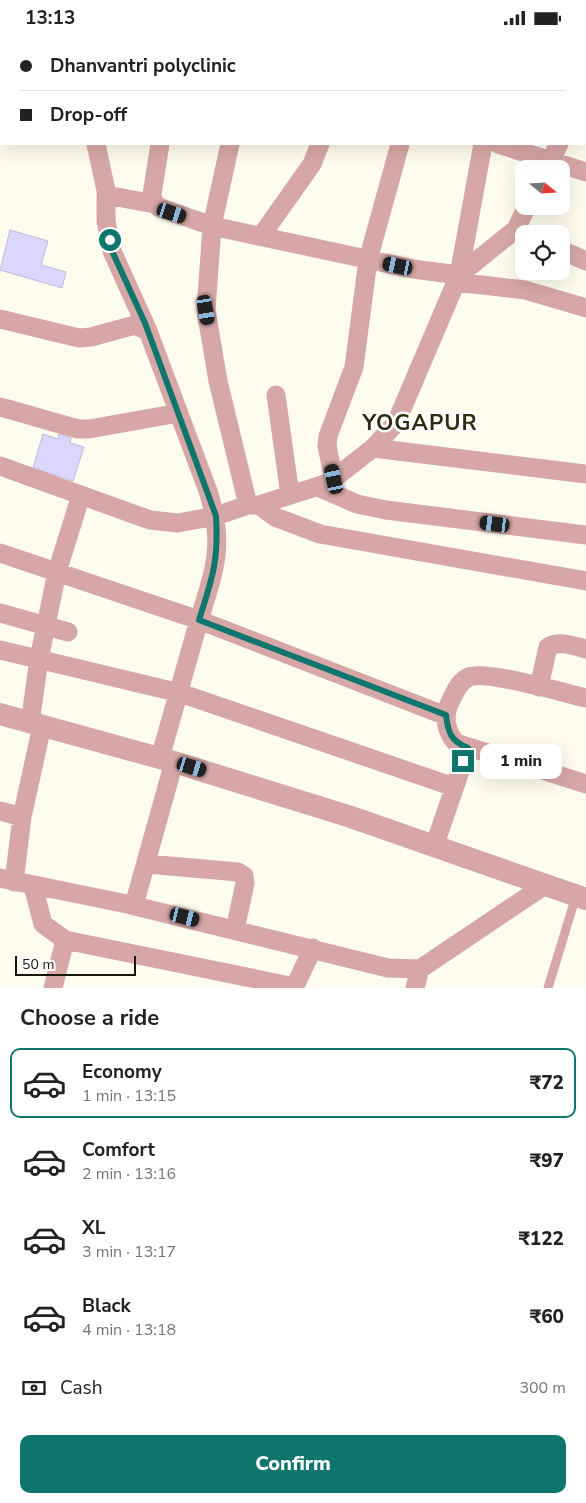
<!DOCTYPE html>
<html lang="en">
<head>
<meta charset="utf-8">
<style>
	body { margin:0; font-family:"Nunito Sans",sans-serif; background:#f2f2f2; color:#222; height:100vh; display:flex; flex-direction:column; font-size:19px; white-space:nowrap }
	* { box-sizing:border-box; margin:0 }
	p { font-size:16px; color:#767676 }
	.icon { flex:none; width:28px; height:28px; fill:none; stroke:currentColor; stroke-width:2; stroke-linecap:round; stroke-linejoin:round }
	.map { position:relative; height:953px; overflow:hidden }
	.sheet { display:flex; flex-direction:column; background:#fff; flex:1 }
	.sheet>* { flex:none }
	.hud { position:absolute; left:0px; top:0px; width:586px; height:110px; box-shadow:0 5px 20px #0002; display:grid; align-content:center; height:110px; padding:0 20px; background:#fff }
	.needle { width:32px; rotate:108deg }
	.tools { position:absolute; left:515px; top:125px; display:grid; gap:10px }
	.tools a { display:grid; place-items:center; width:55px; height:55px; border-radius:10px; background:#fff; box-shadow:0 5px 20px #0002; font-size:25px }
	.scale { position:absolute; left:15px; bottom:12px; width:121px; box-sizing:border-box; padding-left:5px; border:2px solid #19160b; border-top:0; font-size:14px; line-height:18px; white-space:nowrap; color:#19160b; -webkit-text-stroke:4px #fff; paint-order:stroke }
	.end { position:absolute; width:22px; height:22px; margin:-11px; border:6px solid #0f766e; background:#fff; box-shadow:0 0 0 2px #fff }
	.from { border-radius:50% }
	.bubble { position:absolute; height:35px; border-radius:10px; background:#fff; box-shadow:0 5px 20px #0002; font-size:16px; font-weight:800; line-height:35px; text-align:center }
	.car { position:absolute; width:15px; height:30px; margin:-15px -8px; border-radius:6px; box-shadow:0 0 4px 1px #0007; background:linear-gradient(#222 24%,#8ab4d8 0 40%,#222 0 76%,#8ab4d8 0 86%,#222 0) }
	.hud b { display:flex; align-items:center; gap:18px; height:48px; font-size:19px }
	.hud b+b { border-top:1px solid #e0e0e0 }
	.hud i { width:12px; height:12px; background:#222 }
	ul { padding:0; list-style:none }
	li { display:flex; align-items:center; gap:15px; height:70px; margin:0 10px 8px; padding:0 10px; border:2px solid transparent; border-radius:10px }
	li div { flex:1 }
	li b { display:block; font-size:19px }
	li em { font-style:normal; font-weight:800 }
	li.active { border-color:#0f766e }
	li>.icon { width:45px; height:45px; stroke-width:1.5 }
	h2 { padding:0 20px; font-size:22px; line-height:60px }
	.pay { display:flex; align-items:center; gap:12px; height:55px; padding:0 20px; font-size:19px }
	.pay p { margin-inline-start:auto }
	.action { display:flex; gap:10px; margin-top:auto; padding:10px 20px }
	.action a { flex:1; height:58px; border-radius:10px; background:#0f766e; color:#fff; font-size:20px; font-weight:800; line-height:58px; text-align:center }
	.status { display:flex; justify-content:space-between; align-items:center; height:35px; padding:0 25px; background:#fff; direction:ltr }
	.status svg { height:14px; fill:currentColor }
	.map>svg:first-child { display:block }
	.building { fill:#dbd6fd; stroke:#bebad9 }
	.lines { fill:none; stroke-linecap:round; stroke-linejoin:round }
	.service { stroke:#d7a7a7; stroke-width:9 }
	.minor { stroke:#d7a7a7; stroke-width:19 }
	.tertiary { stroke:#d7a7a7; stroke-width:22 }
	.route { stroke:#0f766e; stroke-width:6 }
	.labels { text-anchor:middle; stroke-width:5; stroke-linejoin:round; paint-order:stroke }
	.district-label { font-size:22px; font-weight:bold; letter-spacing:1px; fill:#302a0f; stroke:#fff }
</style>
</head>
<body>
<div class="status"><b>13:13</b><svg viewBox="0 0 49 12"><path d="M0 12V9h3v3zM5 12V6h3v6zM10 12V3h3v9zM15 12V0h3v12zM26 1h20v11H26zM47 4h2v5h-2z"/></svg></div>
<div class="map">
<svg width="586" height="953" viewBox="0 0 586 953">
	<rect width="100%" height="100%" fill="#fefcee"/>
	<!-- building -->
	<path class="building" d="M10,195L48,206L41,230L66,237L62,253L0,235Z
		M43,399L58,404L59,399L71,403L70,408L84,412L73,446L33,433Z"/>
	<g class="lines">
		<!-- service -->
		<path class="service" d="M548,953L576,861"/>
		<!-- minor -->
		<path class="minor" d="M255,0L262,1
			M102,1V0
			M179,1V0
			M376,1L377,0
			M441,1V0
			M502,1V0
			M585,66L586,67
			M96,109L107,160L154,169
			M160,109L152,159L153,165L158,172L212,191L413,234L459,240L483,109
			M230,109L212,191L206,275L218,346L248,470
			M498,109L586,137
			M546,134L559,109
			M106,159V186L112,216L148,296
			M261,201L312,129L320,109
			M561,215L586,226
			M456,247L525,255L586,273
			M0,284L79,303L91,302L135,290L148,296L208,456C225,509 215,534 199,585L0,518
			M276,360L290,460
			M0,372L78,394H89L179,378
			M373,413L586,439
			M0,431L150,485L178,488L216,481L248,470H259L328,448L373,413L396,388L459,240L516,194L527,171
			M334,444L327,411L328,401L354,332L368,225L400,109
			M318,452L357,469L386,475L586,500
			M259,470L275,482L320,499L586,546
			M0,578L68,597
			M0,615L180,658L454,752
			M539,652L548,612C559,605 574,611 586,614
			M586,663C564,658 487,635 469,642C458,646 454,660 449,669C443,683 447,698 456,708L586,749
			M30,688L39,624L57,537L81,460
			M160,723L199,585L446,681
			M0,776L22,782
			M434,812L468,713
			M147,829L238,837L244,841L245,848L235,895
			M0,843L127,869L388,933L420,934L545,850
			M14,847L22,782L42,691
			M33,851L43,889L65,905L295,952
			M134,870L174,727
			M53,953L65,905
			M294,953L313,913
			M415,953L420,934"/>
		<!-- tertiary -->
		<path class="tertiary" d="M0,679L174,727L351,782L586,864"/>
	</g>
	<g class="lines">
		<!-- route -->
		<path class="route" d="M110,205L112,216L145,288L216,481C219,525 212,544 199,585L446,680C448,698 451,706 468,713L463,726"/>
	</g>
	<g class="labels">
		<!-- district labels -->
		<g class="district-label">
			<text x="420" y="395">YOGAPUR</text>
		</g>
	</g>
</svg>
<div class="tools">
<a><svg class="needle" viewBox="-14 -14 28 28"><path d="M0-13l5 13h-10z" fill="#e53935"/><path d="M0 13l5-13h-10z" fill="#767676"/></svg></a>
<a><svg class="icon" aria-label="locate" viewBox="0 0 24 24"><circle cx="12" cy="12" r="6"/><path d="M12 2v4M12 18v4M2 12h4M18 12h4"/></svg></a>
</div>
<div class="scale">50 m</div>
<i class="end from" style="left:110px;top:205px"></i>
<i class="end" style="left:463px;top:726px"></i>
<div class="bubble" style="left:480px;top:709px;width:82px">1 min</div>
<i class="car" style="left:172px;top:178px;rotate:108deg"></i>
<i class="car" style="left:398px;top:231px;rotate:282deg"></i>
<i class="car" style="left:206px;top:275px;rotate:170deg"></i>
<i class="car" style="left:334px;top:444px;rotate:348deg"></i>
<i class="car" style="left:495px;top:489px;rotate:277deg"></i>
<i class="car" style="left:192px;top:732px;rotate:107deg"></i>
<i class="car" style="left:185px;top:882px;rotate:104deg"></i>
<div class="hud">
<b><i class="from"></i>Dhanvantri polyclinic</b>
<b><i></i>Drop-off</b>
</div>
</div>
<section class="sheet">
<h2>Choose a ride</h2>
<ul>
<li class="active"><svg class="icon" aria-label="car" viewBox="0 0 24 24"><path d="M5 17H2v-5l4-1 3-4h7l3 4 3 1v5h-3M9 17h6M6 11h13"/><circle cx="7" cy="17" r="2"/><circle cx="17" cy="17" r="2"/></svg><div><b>Economy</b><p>1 min · 13:15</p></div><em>₹72</em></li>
<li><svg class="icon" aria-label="car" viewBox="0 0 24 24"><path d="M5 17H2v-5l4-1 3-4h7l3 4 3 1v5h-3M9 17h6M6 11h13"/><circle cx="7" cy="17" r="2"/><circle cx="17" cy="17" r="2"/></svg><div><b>Comfort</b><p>2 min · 13:16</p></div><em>₹97</em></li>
<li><svg class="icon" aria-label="car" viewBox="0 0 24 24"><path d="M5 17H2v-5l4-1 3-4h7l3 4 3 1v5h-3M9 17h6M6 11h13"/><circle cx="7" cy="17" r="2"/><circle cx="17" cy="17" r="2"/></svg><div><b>XL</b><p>3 min · 13:17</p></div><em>₹122</em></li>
<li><svg class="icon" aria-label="car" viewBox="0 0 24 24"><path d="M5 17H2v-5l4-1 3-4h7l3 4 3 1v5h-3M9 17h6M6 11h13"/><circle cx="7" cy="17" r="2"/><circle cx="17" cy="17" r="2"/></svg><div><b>Black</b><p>4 min · 13:18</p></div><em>₹60</em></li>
</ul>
<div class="pay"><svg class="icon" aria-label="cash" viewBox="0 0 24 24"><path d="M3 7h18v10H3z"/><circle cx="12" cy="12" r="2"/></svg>Cash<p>300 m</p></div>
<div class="action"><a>Confirm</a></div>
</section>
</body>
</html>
